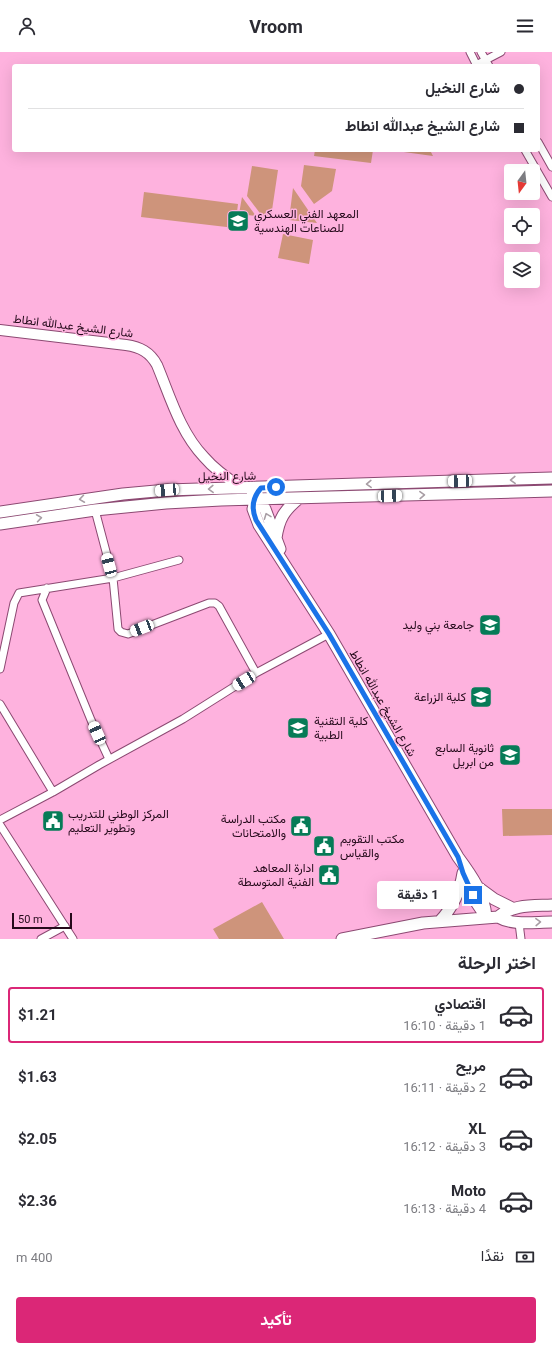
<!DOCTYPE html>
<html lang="ar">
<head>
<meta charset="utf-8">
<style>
	body { margin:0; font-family:Roboto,Vazirmatn,sans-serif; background:#f7f7f7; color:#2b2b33; direction:rtl; height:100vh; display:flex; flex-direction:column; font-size:15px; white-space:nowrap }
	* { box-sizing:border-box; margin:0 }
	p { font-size:13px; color:#7c7c81 }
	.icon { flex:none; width:22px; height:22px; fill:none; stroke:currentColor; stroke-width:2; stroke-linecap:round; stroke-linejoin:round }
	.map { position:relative; height:887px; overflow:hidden; direction:ltr }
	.side { display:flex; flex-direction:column; background:#fff; flex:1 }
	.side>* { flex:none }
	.top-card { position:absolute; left:12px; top:12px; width:528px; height:88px; border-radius:4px; box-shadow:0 4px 16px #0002; direction:rtl; display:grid; align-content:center; height:88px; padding:0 16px; background:#fff }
	.needle { width:26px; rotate:195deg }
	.controls { position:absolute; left:504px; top:112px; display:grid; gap:8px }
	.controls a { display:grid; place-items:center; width:36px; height:36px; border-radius:4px; background:#fff; box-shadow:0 4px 16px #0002; font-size:20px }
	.scale { position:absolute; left:12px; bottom:10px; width:60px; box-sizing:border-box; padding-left:4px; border:2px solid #250a1b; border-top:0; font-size:11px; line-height:14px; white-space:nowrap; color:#250a1b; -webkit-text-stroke:3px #feb2de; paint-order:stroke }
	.end { position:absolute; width:18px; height:18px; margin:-9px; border:5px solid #1a73e8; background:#fff; box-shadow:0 0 0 2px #fff }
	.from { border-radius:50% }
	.bubble { position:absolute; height:28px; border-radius:4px; background:#fff; box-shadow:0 4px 16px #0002; font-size:13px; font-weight:700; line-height:28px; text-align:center; direction:rtl }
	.car { position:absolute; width:12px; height:24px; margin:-12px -6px; border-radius:5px; box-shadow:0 0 3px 1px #0007; background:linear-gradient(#fff 24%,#345 0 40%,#fff 0 76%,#345 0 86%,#fff 0) }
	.top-card b { display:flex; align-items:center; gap:14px; height:38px; font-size:15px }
	.top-card b+b { border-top:1px solid #e1e1e2 }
	.top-card i { width:10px; height:10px; background:#2b2b33 }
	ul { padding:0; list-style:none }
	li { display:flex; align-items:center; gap:12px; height:56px; margin:0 8px 6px; padding:0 8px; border:2px solid transparent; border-radius:4px }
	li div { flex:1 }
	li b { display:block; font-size:15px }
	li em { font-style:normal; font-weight:700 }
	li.active { border-color:#db2777 }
	li>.icon { width:36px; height:36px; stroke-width:1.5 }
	h2 { padding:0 16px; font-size:18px; line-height:48px }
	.pay { display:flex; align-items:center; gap:10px; height:44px; padding:0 16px; font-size:15px }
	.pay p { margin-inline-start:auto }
	.primary-button { display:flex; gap:8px; margin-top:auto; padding:8px 16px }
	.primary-button a { flex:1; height:46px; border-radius:4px; background:#db2777; color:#fff; font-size:16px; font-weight:700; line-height:46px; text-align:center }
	header { display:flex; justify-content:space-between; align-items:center; height:52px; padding:0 16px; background:#fff; font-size:18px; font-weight:700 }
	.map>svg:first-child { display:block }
	.green { fill:#ce947b }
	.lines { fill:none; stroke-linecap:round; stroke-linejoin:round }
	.street-casing { stroke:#8c4972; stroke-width:9 }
	.secondary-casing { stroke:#8c4972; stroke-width:12 }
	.primary-casing { stroke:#8c4972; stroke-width:13 }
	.street { stroke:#fff; stroke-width:7 }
	.secondary { stroke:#fff; stroke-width:10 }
	.primary { stroke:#fff; stroke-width:11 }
	.oneway { stroke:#a89da4 }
	.route { stroke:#1a73e8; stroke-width:5 }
	.labels { text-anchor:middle; stroke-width:3; stroke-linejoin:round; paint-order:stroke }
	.poi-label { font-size:12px; fill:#250a1b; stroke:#feb2de; text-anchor:end }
	.street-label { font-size:12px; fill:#250a1b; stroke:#feb2de }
</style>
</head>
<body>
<header><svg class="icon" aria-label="menu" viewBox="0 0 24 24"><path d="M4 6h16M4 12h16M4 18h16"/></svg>Vroom<svg class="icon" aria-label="person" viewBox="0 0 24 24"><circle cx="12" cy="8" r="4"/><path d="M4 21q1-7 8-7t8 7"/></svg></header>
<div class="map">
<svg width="552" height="887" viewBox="0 0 552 887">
	<rect width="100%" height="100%" fill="#feb2de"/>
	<!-- green -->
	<path class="green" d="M315,98H373L371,111L314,104Z
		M389,98H430L433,104Z
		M304,113L336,117L332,139L314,152L301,134Z
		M252,114L278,118L271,165L262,164L247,144Z
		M293,136L317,171L289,168Z
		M144,140L238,152L235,176L141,165Z
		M242,145L256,164L239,162Z
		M283,182L313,188L309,212L278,206Z
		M502,757H552V783L503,784Z
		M262,850L284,887H219L213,877Z"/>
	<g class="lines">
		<!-- street casing -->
		<g class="street-casing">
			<path id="street" d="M470,0L477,14
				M481,0L489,14
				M476,13L501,0
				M538,90L552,115
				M525,98L552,145
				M95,458L113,526L118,577L121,580L128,582L209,551H215L219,554L256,621
				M47,536L42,548L91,668L109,707
				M0,617L14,551L19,541L113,526L179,508
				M0,652L53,740
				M0,768L53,740L99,713L183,667L256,621L329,582
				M0,773L73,887
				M519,871L521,887
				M41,887L65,874"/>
		</g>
		<!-- secondary casing -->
		<g class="secondary-casing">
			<path id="secondary" d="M0,278L126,293C140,295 150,300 157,313C170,344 180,380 204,405C215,418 228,427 242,436"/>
		</g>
		<!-- primary casing -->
		<g class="primary-casing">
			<path id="primary" d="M257,440L253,457L259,473L329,582L458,805C472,824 484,841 486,865
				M252,444L265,457L280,497
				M0,460L123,442L167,438L552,426
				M0,472L95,458L166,451L221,448L552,439
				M276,486C279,466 284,459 299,446
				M464,824L476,850L484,862
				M479,836L494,847L512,856
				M498,865C513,852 533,854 552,853
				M440,869C453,855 460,840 463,821
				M342,887L423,871L498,865C514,874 534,870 552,870"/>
		</g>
		<!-- street -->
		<use href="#street" class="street"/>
		<!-- secondary -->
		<use href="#secondary" class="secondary"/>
		<!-- primary -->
		<use href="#primary" class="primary"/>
	</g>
	<!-- one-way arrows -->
	<defs><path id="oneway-chevron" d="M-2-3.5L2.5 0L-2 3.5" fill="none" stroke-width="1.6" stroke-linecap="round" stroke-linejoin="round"/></defs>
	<g class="oneway">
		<use href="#oneway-chevron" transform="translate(513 428) rotate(178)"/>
		<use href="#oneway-chevron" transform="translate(369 432) rotate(178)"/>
		<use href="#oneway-chevron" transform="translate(211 437) rotate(178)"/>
		<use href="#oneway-chevron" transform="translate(422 443) rotate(-2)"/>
		<use href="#oneway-chevron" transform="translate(82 447) rotate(172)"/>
		<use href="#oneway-chevron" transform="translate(267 464) rotate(-111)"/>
		<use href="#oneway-chevron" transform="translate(39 466) rotate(-8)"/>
		<use href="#oneway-chevron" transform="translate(538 870) rotate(-2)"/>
	</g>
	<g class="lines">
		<!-- route -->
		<path class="route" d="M276,435L261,436C253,445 251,456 256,468L329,582L458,805L463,821L473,843"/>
	</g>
	<!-- icons -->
	<defs>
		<g id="university-square" transform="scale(1.15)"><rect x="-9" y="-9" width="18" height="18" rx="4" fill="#067b57" stroke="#feb2de"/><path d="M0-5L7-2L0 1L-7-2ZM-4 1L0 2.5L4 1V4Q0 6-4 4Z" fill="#fff"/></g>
		<g id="school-square" transform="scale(1.15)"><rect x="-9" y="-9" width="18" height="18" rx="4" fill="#067b57" stroke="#feb2de"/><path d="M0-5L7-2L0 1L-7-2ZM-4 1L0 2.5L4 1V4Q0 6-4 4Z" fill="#fff"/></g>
		<g id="civic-square" transform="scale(1.15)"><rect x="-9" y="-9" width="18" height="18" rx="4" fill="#067b57" stroke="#feb2de"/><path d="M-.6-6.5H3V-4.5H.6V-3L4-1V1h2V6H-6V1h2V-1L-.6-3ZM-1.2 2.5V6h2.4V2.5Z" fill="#fff"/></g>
	</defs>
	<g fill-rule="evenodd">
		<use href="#university-square" x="238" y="169"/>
		<use href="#university-square" x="490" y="573"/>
		<use href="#university-square" x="481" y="645"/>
		<use href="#university-square" x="298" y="676"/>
		<use href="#school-square" x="510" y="703"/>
		<use href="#civic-square" x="53" y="769"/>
		<use href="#civic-square" x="301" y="774"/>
		<use href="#civic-square" x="324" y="794"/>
		<use href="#civic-square" x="329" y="823"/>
	</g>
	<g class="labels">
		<!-- poi labels -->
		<g class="poi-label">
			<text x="254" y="166" text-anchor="start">المعهد الفني العسكري<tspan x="254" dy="14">للصناعات الهندسية</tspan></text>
			<text x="474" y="577">جامعة بني وليد</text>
			<text x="466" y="649">كلية الزراعة</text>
			<text x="314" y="673" text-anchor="start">كلية التقنية<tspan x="314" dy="14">الطبية</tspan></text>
			<text x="494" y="700">ثانوية السابع<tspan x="494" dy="14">من ابريل</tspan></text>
			<text x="68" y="766" text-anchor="start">المركز الوطني للتدريب<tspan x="68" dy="14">وتطوير التعليم</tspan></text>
			<text x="286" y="771">مكتب الدراسة<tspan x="286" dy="14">والامتحانات</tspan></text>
			<text x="340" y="791" text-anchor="start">مكتب التقويم<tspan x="340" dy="14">والقياس</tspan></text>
			<text x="314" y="820">ادارة المعاهد<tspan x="314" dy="14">الفنية المتوسطة</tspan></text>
		</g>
		<!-- street labels -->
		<g class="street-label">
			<text transform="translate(73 274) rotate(7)" y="4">شارع الشيخ عبدالله انطاط</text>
			<text transform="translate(227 424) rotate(-1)" y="4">شارع النخيل</text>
			<text transform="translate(383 651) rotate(60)" y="4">شارع الشيخ عبدالله انطاط</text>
		</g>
	</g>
</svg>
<div class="controls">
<a><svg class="needle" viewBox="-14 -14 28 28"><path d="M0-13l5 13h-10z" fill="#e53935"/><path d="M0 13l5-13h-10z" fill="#7c7c81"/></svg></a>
<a><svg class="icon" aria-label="locate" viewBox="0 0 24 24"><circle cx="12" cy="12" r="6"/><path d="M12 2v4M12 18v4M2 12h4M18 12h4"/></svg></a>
<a><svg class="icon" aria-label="layers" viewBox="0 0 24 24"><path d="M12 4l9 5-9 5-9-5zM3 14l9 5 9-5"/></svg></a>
</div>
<div class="scale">50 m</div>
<i class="end from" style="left:276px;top:435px"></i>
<i class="end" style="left:473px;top:843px"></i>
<div class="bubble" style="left:377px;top:829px;width:82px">1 دقيقة</div>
<i class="car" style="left:460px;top:429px;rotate:268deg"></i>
<i class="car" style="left:167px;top:438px;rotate:265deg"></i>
<i class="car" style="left:390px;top:444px;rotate:88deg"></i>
<i class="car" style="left:109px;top:513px;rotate:345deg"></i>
<i class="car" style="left:142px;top:576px;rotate:249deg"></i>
<i class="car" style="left:244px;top:629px;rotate:238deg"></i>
<i class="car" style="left:97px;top:681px;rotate:336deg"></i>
<div class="top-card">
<b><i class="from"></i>شارع النخيل</b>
<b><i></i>شارع الشيخ عبدالله انطاط</b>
</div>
</div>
<section class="side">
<h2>اختر الرحلة</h2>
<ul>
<li class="active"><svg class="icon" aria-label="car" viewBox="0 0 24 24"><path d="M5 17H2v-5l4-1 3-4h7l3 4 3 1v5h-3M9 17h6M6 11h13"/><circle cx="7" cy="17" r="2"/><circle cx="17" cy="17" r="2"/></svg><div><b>اقتصادي</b><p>1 دقيقة · 16:10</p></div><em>$1.21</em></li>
<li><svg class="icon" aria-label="car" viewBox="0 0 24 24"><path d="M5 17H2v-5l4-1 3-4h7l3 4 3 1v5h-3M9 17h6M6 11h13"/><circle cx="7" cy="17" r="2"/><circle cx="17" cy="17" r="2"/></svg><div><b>مريح</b><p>2 دقيقة · 16:11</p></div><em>$1.63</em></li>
<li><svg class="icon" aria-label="car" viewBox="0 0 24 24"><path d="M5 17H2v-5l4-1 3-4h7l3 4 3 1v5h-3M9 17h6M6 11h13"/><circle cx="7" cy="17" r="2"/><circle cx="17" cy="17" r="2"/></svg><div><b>XL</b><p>3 دقيقة · 16:12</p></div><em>$2.05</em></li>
<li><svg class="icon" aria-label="car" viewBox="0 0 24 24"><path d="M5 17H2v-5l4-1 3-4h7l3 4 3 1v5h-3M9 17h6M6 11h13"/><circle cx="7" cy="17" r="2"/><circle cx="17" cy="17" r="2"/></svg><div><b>Moto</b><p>4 دقيقة · 16:13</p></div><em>$2.36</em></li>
</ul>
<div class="pay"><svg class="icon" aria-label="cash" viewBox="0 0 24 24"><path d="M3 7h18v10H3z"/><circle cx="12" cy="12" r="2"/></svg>نقدًا<p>400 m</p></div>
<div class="primary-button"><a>تأكيد</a></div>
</section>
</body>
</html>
